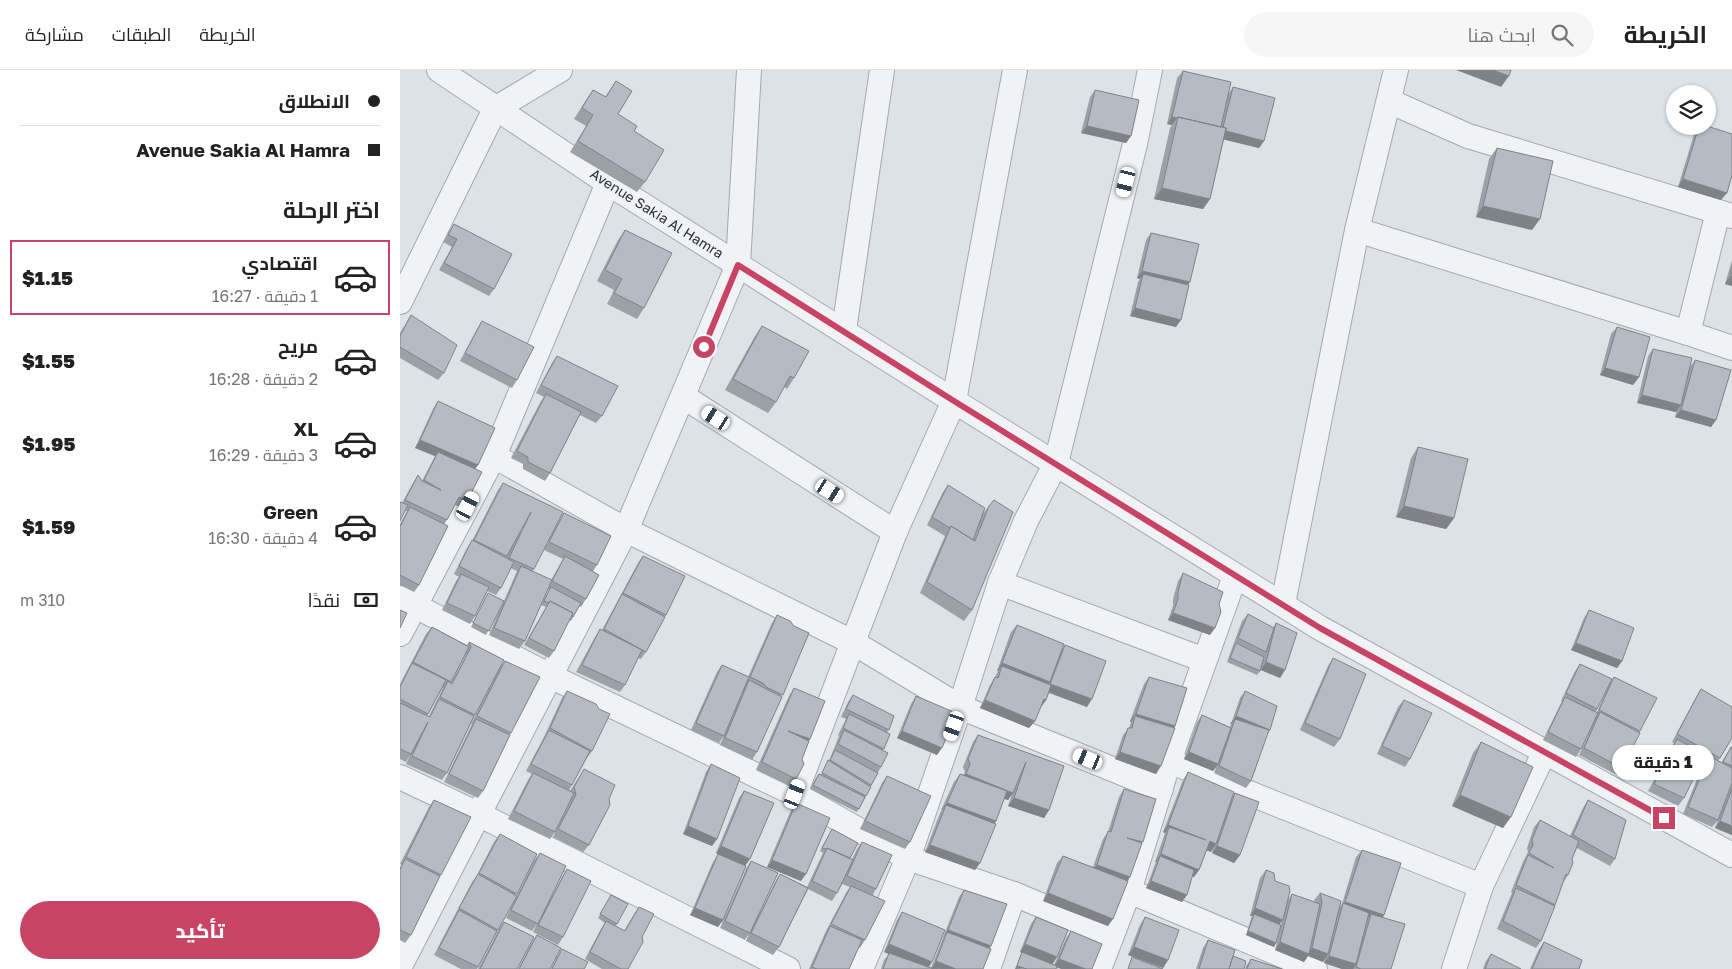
<!DOCTYPE html>
<html lang="ar">
<head>
<meta charset="utf-8">
<style>
	body { margin:0; font-family:"Golos Text",Cairo,sans-serif; background:#f6f6f6; color:#222; direction:rtl; height:100vh; display:flex; flex-direction:column; font-size:19px; white-space:nowrap }
	* { box-sizing:border-box; margin:0 }
	p { font-size:16px; color:#767676 }
	.icon { flex:none; width:28px; height:28px; fill:none; stroke:currentColor; stroke-width:2; stroke-linecap:round; stroke-linejoin:round }
	.map { position:relative; flex:1; overflow:hidden; direction:ltr }
	.details { display:flex; flex-direction:column; background:#fff; width:400px }
	.details>* { flex:none }
	.top-card { display:grid; align-content:center; height:110px; padding:0 20px; background:#fff }
	.buttons { position:absolute; left:1266px; top:15px; display:grid; gap:10px }
	.buttons a { display:grid; place-items:center; width:50px; height:50px; border-radius:50%; background:#fff; box-shadow:0 1px 4px #0004; font-size:25px }
	.end { position:absolute; width:22px; height:22px; margin:-11px; border:6px solid #c94464; background:#fff; box-shadow:0 0 0 2px #fff }
	.from { border-radius:50% }
	.bubble { position:absolute; height:35px; border-radius:18px; background:#fff; box-shadow:0 1px 4px #0004; font-size:16px; font-weight:800; line-height:35px; text-align:center; direction:rtl }
	.car { position:absolute; width:15px; height:30px; margin:-15px -8px; border-radius:6px; box-shadow:0 0 4px 1px #0007; background:linear-gradient(#fff 24%,#345 0 40%,#fff 0 76%,#345 0 86%,#fff 0) }
	.top-card b { display:flex; align-items:center; gap:18px; height:48px; font-size:19px }
	.top-card b+b { border-top:1px solid #e0e0e0 }
	.top-card i { width:12px; height:12px; background:#222 }
	ul { padding:0; list-style:none }
	li { display:flex; align-items:center; gap:15px; height:75px; margin:0 10px 8px; padding:0 10px; border:2px solid transparent; border-radius:0px }
	li div { flex:1 }
	li b { display:block; font-size:19px }
	li em { font-style:normal; font-weight:800 }
	li.active { border-color:#c94464 }
	li>.icon { width:45px; height:45px; stroke-width:1.5 }
	h2 { padding:0 20px; font-size:22px; line-height:60px }
	.pay { display:flex; align-items:center; gap:12px; height:55px; padding:0 20px; font-size:19px }
	.pay p { margin-inline-start:auto }
	.action { display:flex; gap:10px; margin-top:auto; padding:10px 20px }
	.action a { flex:1; height:58px; border-radius:30px; background:#c94464; color:#fff; font-size:20px; font-weight:800; line-height:58px; text-align:center }
	header { display:flex; align-items:center; gap:30px; box-sizing:border-box; height:70px; padding:0 25px; background:#fff; border-bottom:1px solid #e0e0e0 }
	header strong { font-size:24px }
	nav { display:flex; gap:28px; margin-inline-start:auto; font-size:18px }
	.search { width:350px; height:45px; background:#f6f6f6; display:flex; align-items:center; gap:12px; box-sizing:border-box; padding:0 18px; border-radius:28px; color:#767676; font-size:19px }
	main { display:flex; flex:1; min-height:0 }
	.map>svg:first-child { display:block }
	.lines { fill:none; stroke-linecap:round; stroke-linejoin:round }
	.minor-casing { stroke:#a3a9b1; stroke-width:26 }
	.minor { stroke:#f0f2f5; stroke-width:24 }
	.wall { fill:#9ca1a8; fill-rule:evenodd }
	.shaded-wall { fill:#7f8388 }
	.building { fill:#b5bbc3; stroke:#7f8388 }
	.route { stroke:#c94464; stroke-width:6 }
	.labels { text-anchor:middle; stroke-width:4; stroke-linejoin:round; paint-order:stroke }
	.street-label { font-size:14px; fill:#27313d; stroke:#ecf0f4 }
</style>
</head>
<body>
<header>
<strong>الخريطة</strong>
<div class="search"><svg class="icon" aria-label="search" viewBox="0 0 24 24"><circle cx="10" cy="10" r="6"/><path d="M15 15l6 6"/></svg>ابحث هنا</div>
<nav><a>الخريطة</a><a>الطبقات</a><a>مشاركة</a></nav>
</header>
<main>
<div class="map">
<svg width="1332" height="899" viewBox="0 0 1332 899">
	<rect width="100%" height="100%" fill="#dde2e7"/>
	<g class="lines">
		<!-- minor casing -->
		<g class="minor-casing">
			<g id="minor">
				<path id="s1" d="M39,0L208,113L554,331L920,558L1332,785"/>
				<path d="M989,31L1068,66L1332,146"/>
				<path d="M957,160L1288,263L1332,278"/>
				<path d="M0,232L95,39L160,0"/>
				<path d="M444,260L482,0"/>
				<path d="M1288,263L1318,142"/>
				<path d="M284,327L495,462"/>
				<path d="M94,386L226,460L454,573L560,637L761,719"/>
				<path d="M600,513L804,590"/>
				<path d="M0,528L150,606L395,724L508,788L614,824L712,865"/>
				<path d="M883,534L957,160L996,0"/>
				<path d="M0,564L94,386L208,113"/>
				<path d="M769,691L1081,816"/>
				<path d="M0,707L78,744L388,899"/>
				<path d="M395,724L495,462L554,331L615,0"/>
				<path d="M729,821L915,899"/>
				<path d="M0,896L226,460L338,195L349,0"/>
				<path d="M461,899L508,788L560,637L600,513L626,451L656,393L735,74L750,0"/>
				<path d="M588,899L614,824"/>
				<path d="M699,899L729,821L769,691L835,506"/>
				<path d="M1054,899L1081,816L1144,683"/>
			</g>
		</g>
		<!-- minor -->
		<use href="#minor" class="minor"/>
	</g>
	<!-- wall -->
	<path class="wall" d="M783,1L828,24L833,17L864,71L859,78L824,69L810,129L803,139L754,129L770,58L772,55L767,54L777,8Z
		M216,11L218,44L234,61L245,112L237,122L170,82L186,56L174,49L186,30L193,20L205,27Z
		M695,20L731,66L726,73L681,63L690,27Z
		M1299,56H1307L1321,130L1278,117L1295,61Z
		M1097,78L1132,160L1076,147L1089,89Z
		M54,154L94,219L89,226L39,200L52,177L43,172Z
		M225,160L244,238L237,249L207,234L214,220L197,211L218,170Z
		M751,163L788,215L776,257L730,246L738,212L740,209L737,208L746,170Z
		M1332,190V216L1325,214Z
		M11,245L44,303L38,310L0,288V263Z
		M82,251L117,310L112,318L60,291L77,259Z
		M362,256L394,308L387,319L384,317L376,332L368,343L325,320L355,266Z
		M1217,257L1239,307L1233,315L1200,305L1211,264Z
		M1253,279L1290,297L1295,290L1316,350L1311,357L1275,347L1277,340L1276,342L1237,333L1248,286Z
		M157,286L202,346L196,353L180,345L150,403L145,411L123,399V394L111,388L141,331L144,327L136,323L152,293Z
		M38,331L75,399L67,431L62,438L55,435L44,454L19,515L14,522L0,515V454L7,441L5,440L2,433L13,413L18,405L22,411L35,386L15,378L33,339Z
		M1018,377L1054,448L1046,459L996,447L1011,388Z
		M103,413L134,499L132,502L151,510L163,489L144,480L159,451L164,443L197,495L193,501L186,529L181,537L179,536L171,551L169,550L154,581L149,588L124,575L146,537L141,535L149,520L148,519L125,571L119,579L89,565L101,537L86,565L71,557L88,523L104,531L117,501L111,498L101,518L96,525L87,521L75,546L70,554L42,540L56,511L59,507L54,504L67,478L72,471L98,420Z
		M548,415L582,445L589,436L572,540L564,551L520,523L545,466L527,455L543,422Z
		M243,486L266,545L246,582L241,589L238,588L225,615L220,622L176,602L195,567L200,559L202,560L238,493Z
		M783,503L810,565L768,550L773,536V529L778,511Z
		M1189,540L1222,591L1217,598L1171,580L1184,548Z
		M848,544L873,558L876,553L885,600L880,608L861,600L857,605L827,592L842,551Z
		M377,545L394,556L409,563L357,682L352,690L320,675L324,665L319,673L291,660L317,602L322,595L348,607L372,553Z
		M617,555L662,580L665,575L687,637L649,623L646,630L641,637L635,651L629,658L580,638L590,615L595,607L598,601H597L611,562Z
		M32,557L67,575L69,572L104,590L74,647L47,703L42,710L6,694L10,685L6,692L0,689V614L26,564ZM66,584V585L51,613H50ZM43,617V618L29,646H27Z
		M933,588L940,669L934,677L900,660L928,596Z
		M105,591L111,663L83,721L78,728L44,712L72,654H71L100,598Z
		M1180,594L1197,639L1196,642H1197L1209,615L1214,607L1240,661L1222,698L1217,705L1179,685L1195,650L1181,679L1176,687L1143,670L1162,631H1161L1175,601Z
		M749,607L775,656L756,704L715,689L723,665L729,658L731,652L730,651L744,614Z
		M394,618L410,669L402,689L396,709L391,717L356,700L389,626Z
		M1301,619L1320,688L1318,691L1321,693L1331,677H1332V765L1315,758L1331,715L1318,750L1312,757L1283,744L1303,694L1306,690L1303,689L1284,728L1278,736L1248,721L1274,673L1272,672L1296,627Z
		M167,621L192,681L187,688L172,715L169,720L170,721L184,699L189,775L183,782L153,767L170,732V731L155,762L150,769L108,749L128,710L132,704L126,701L145,665L162,628Z
		M845,621L868,662L851,711L846,718L814,703L816,697L813,701L784,689L797,652L802,645L830,657L840,628Z
		M453,625L489,660L487,662L483,680L481,697L478,702V703L466,726L457,742L410,719L416,708L419,704L421,705L426,694L428,690L429,691L439,666L438,665L446,649L441,647L448,632Z
		M516,626L537,685L497,668L511,634Z
		M1004,630L1010,689L1005,697L977,684L998,637Z
		M578,665L664,696L649,740L644,748L608,736L612,724L608,730L604,729L580,793L575,800L525,782L540,743L542,740H541L554,712L560,704L563,705L565,702L563,697L573,672Z
		M1081,672L1103,758L1052,736L1073,683Z
		M311,694L317,769L312,776L283,764L306,702Z
		M788,702L832,728L835,723L840,785L834,793L812,783L814,776L811,782L806,780L799,800L794,807H792L782,832L746,818L756,792H755L765,763L763,762L783,710Z
		M487,706L510,772L505,779L460,759L482,713Z
		M724,719L742,773L728,811L708,856L643,831L657,793L663,786L693,797L703,769L708,762L719,727Z
		M344,721L345,796L323,850L318,857L290,845L313,792L318,784L316,783L339,728Z
		M34,730L41,805L38,809L11,865L5,873L0,870V797L2,795L0,794L29,737Z
		M1188,730L1215,789L1210,796L1177,778L1172,789L1168,805L1163,813L1141,871L1136,878L1097,859L1112,823L1111,822L1123,792L1128,782L1127,778L1134,757L1140,750L1170,766L1183,738Z
		M396,733L401,811L367,797L391,740Z
		M432,759L450,788L452,789L457,779L462,772L476,819L472,826L465,870L460,878L459,877L449,899H409L426,861L446,823L450,817L442,814L437,823L432,831L408,819L379,877L373,885L346,871L349,864L345,870L320,858L346,799L351,791L359,845L375,812L380,804L407,817L423,783L420,781Z
		M100,764L137,784L116,825L117,826L97,861L78,897L77,899H61L34,885L72,812L76,807L94,772Z
		M962,780L984,845L983,847L991,899H942L924,893L925,888L923,892L908,886L904,892L875,880L882,850L879,855L876,873L874,877L846,865L852,846H850L860,808L866,800L875,811L888,830L892,824L915,832L914,830L920,823L940,837L942,834L956,787Z
		M140,783L141,847L162,807L167,799L163,867L158,875L133,862L137,854L132,861L106,848L134,791Z
		M564,820L590,878L583,899H481L484,890L489,884L484,882L497,850L502,842L532,892L529,897L531,898L559,827Z
		M211,825L217,854L215,856L224,861L234,844L239,837L242,867L228,899H202L185,889L201,859L205,853L198,848Z
		M636,847L657,887L652,894L654,895L666,868L671,861L658,899H657L658,898L657,897L656,899H615L620,886L622,883L620,882L631,854Z
		M745,847L768,890L763,898L728,885L740,855Z
		M104,852L117,899H78L99,859Z
		M137,865L150,899H118L132,872Z
		M808,870L833,886L844,899H796L803,878Z
		M1144,872L1179,899H1130L1139,879Z
		M162,879L184,899H151L157,887Z
		M1091,884L1121,899H1083L1086,891Z
		M851,889L882,899H845L846,896Z"/>
	<!-- shaded-wall -->
	<path class="shaded-wall" d="M1056,0H1093L1109,6L1101,17Z
		M772,47L777,48L772,55L767,54Z
		M687,56L731,66L726,73L681,63Z
		M823,60L864,71L859,78L817,68Z
		M1283,109L1327,123L1321,130L1278,117Z
		M762,118L810,129L803,139L754,129Z
		M1083,136L1140,149L1132,160L1076,147Z
		M742,201L790,212L784,220L743,204L740,209L737,208Z
		M1330,206L1332,207V216L1325,214Z
		M735,238L781,250L776,257L730,246Z
		M1205,298L1239,307L1233,315L1200,305Z
		M1242,325L1281,335L1276,342L1237,333Z
		M1281,340L1316,350L1311,357L1275,347Z
		M20,370L78,395L73,402L38,382L35,386L15,378Z
		M1004,436L1054,448L1046,459L996,447Z
		M773,543L815,558L810,565L768,550Z
		M1176,573L1222,591L1217,598L1171,580Z
		M866,592L885,600L880,608L861,600Z
		M602,593L650,612L645,619L602,596L598,601H597Z
		M650,614L692,629L687,637L645,621Z
		M644,629L646,630L641,637L639,636Z
		M585,630L635,651L629,658L580,638Z
		M736,644L775,656L770,664L735,646L731,652L730,651Z
		M836,646L870,660L865,667L835,649L831,654H830Z
		M388,661L410,669L404,676Z
		M502,661L542,678L537,685L497,668Z
		M720,682L761,696L756,704L715,689Z
		M789,682L818,694L813,701L784,689Z
		M566,704L613,723L608,730L560,712Z
		M1060,725L1111,747L1103,758L1052,736Z
		M614,728L649,740L644,748L608,736Z
		M547,733L596,751L591,758L546,735L542,740H541Z
		M1320,751L1332,756V765L1315,758Z
		M768,755L806,770L769,757L765,763L763,762Z
		M288,756L317,769L312,776L283,764Z
		M810,771L816,774L811,782L804,779Z
		M530,775L580,793L575,800L525,782Z
		M321,776L350,789L345,796L316,783Z
		M817,776L840,785L834,793L812,783Z
		M761,784L799,800L794,807L758,793L760,786L756,792H755Z
		M372,790L406,804L401,811L367,797Z
		M697,795L730,807L725,814L691,802Z
		M751,811L787,825L782,832L746,818Z
		M648,823L713,849L708,856L643,831Z
		M945,832L984,845L979,853L971,844L967,849L941,838Z
		M295,838L323,850L318,857L290,845Z
		M855,838L883,850L877,857L854,844L852,846H850Z
		M548,860L591,876L586,883L547,862L543,867Z
		M848,861L876,873L874,877L846,865Z
		M880,872L908,884L912,878L928,884L923,892L908,886L904,892L875,880Z
		M489,874L532,892L527,899H526L484,882Z
		M625,874L657,887L652,895L620,882Z
		M734,877L768,890L763,898L728,885Z
		M929,886L956,894L953,899H942L924,893Z
		M659,889L686,899H661L654,896Z
		M536,891L556,899H539L540,897L538,899H531Z
		M617,896L623,898L615,899Z"/>
	<!-- building -->
	<path class="building" d="M1093,0H1111L1109,6Z
		M783,1L831,12L821,57L778,47V48L772,47Z
		M216,11L232,21L218,44L237,56L234,61L264,80L245,112L178,71L193,45L182,38L193,20L206,27Z
		M833,17L875,28L864,71L826,61V58L823,57Z
		M695,20L739,30L731,66L687,56Z
		M778,47L826,58L810,129L762,118Z
		M1299,56H1307L1332,64V105L1327,123L1283,109Z
		M1097,78L1153,91L1140,149L1083,136Z
		M54,154L112,184L94,219L44,193L57,169L48,165Z
		M225,160L272,183L244,238L214,223L222,209L205,200Z
		M751,163L799,174L790,212L742,201Z
		M1332,199V207L1330,206Z
		M743,204L789,215L781,250L735,238Z
		M11,245L57,275L44,303L0,277V266Z
		M82,251L134,277L117,310L65,283Z
		M362,256L409,281L394,308L390,306L376,332L333,309Z
		M1217,257L1250,267L1239,307L1205,298Z
		M1253,279L1292,288L1281,335L1242,325Z
		M157,286L218,316L202,346L141,315Z
		M1295,290L1331,300L1316,350L1281,340Z
		M146,324L181,342L150,403L128,392V387L117,381Z
		M38,331L95,358L78,395L20,370Z
		M1018,377L1068,389L1054,448L1004,436Z
		M38,382L82,402L67,431L59,427L47,450L5,430L18,405L22,411L41,420L24,410Z
		M103,413L163,442L134,499L109,488L131,442L107,486L74,470Z
		M548,415L585,438L573,470L551,456L550,458L532,447Z
		M594,430L613,442L572,540L527,512L551,456L575,471L589,436Z
		M0,432L8,435L0,451Z
		M10,437L48,456L19,515L0,505V457Z
		M164,443L211,466L197,495L149,472Z
		M72,470L114,492L101,518L59,496Z
		M165,486L199,505L186,529L152,511Z
		M243,486L285,506L266,545L223,523Z
		M121,496L152,510L125,571L94,558Z
		M783,503L823,522L819,534L821,542L815,558L773,543L778,529V522Z
		M61,504L89,517L75,546L47,533Z
		M151,517L181,533L173,547L172,546L173,543L150,531L149,533L144,531Z
		M88,523L104,531L89,561L73,553Z
		M222,524L265,547L246,582L204,559Z
		M150,531L173,543L154,581L129,568Z
		M0,540L7,543L0,558Z
		M1189,540L1234,558L1222,591L1176,573Z
		M848,544L874,558L866,582L838,568Z
		M377,545L390,551L394,556L409,563L383,625L366,617L363,613L350,607Z
		M876,553L897,563L885,600L866,592Z
		M617,555L664,574L650,612L602,593Z
		M32,557L69,577L51,612L13,592Z
		M200,559L242,580L225,615L182,595Z
		M69,572L104,590L75,645L40,627L48,611L52,614L71,577Z
		M836,573L864,587L860,601L830,588Z
		M665,575L706,591L692,629L650,614Z
		M933,588L966,604L940,669L905,653Z
		M105,591L140,607L111,663L77,646Z
		M12,593L46,610L28,644L0,629V617Z
		M1180,594L1212,609L1197,639L1166,623Z
		M322,595L349,607L324,666L296,653Z
		M602,596L651,615L646,630L644,629L635,651L585,630L595,607L598,608Z
		M749,607L787,618L775,656L736,644Z
		M1214,607L1257,628L1240,661L1199,640Z
		M349,610L382,627L357,682L325,668Z
		M394,618L425,631L410,669L388,661L409,671L402,689L404,694L396,709L362,692Z
		M1301,619L1332,637V668L1320,688L1277,664Z
		M167,621L196,634L199,639L210,644L192,681L150,658Z
		M845,621L877,636L870,660L836,646Z
		M453,625L494,646L489,660L446,639Z
		M516,626L556,643L542,678L502,661Z
		M1165,627L1198,643L1181,679L1148,662Z
		M39,629L74,646L47,703L12,686L28,652L11,684L0,679V633L30,647Z
		M1004,630L1032,643L1010,689L982,676Z
		M1200,642L1240,663L1222,698L1184,678Z
		M449,644L490,664L484,679L443,658Z
		M802,645L831,658L818,694L789,682Z
		M735,646L775,658L761,696L720,682L728,658H732Z
		M76,649L110,665L83,721L49,704Z
		M835,649L869,660L851,711L819,696Z
		M149,660L190,681L172,715L131,694Z
		M444,660L488,683L481,697L438,674Z
		M578,665L664,696L649,740L614,728L626,692L613,723L566,704L570,694L568,689Z
		M1277,669L1305,685L1284,728L1254,714Z
		M1081,672L1133,697L1111,747L1060,725Z
		M1331,677H1332V696L1323,692Z
		M435,680L478,703L471,715L430,690Z
		M1309,686L1332,698V713L1318,750L1288,737Z
		M428,690L471,717L466,726L422,703Z
		M311,694L340,708L317,769L288,756Z
		M184,699L215,715L209,729L210,735L189,775L158,759L176,725L174,717Z
		M788,702L834,722L816,774L810,771L799,800L761,784L769,757L806,770L768,755Z
		M133,703L174,723L155,762L114,741Z
		M419,704L465,727L459,739L413,715Z
		M560,704L607,721L596,751L547,733Z
		M487,706L531,726L510,772L465,751Z
		M724,719L756,729L743,772L727,768L742,773L730,807L697,795L708,761L711,762Z
		M1332,719V756L1320,751Z
		M344,721L374,733L350,789L321,776Z
		M835,723L859,732L840,785L817,776Z
		M34,730L71,747L41,805L6,787Z
		M1188,730L1226,750L1215,789L1173,765Z
		M396,733L430,748L406,804L372,790Z
		M546,735L596,754L580,793L530,775Z
		M1140,750L1179,771L1172,789L1173,793L1168,805L1166,804L1155,835L1116,815L1128,785L1154,798L1129,783L1133,775L1132,770Z
		M432,759L458,773L450,788L427,778L426,779L422,778Z
		M100,764L137,784L117,824L79,803Z
		M462,772L492,785L476,819L447,806Z
		M427,778L453,790L437,823L412,811Z
		M962,780L1001,793L984,845L945,832Z
		M140,783L166,796L138,854L111,840Z
		M318,784L346,796L323,850L295,838Z
		M663,786L728,811L713,849L648,823Z
		M760,786L794,800L787,825L751,811Z
		M5,789L40,806L11,865L0,860V800Z
		M351,791L378,803L350,863L325,851Z
		M167,799L191,811L163,867L138,855Z
		M866,800L874,803L875,811L889,816L890,821L883,850L855,838Z
		M78,804L117,826L98,860L59,838Z
		M380,804L408,818L379,877L351,863Z
		M451,816L485,831L465,870L431,854Z
		M1116,818L1155,836L1141,871L1103,851Z
		M564,820L607,834L591,876L548,860Z
		M920,823L941,831L928,884L912,878L922,833Z
		M892,824L920,834L909,884L880,872Z
		M211,825L228,834L217,854L200,844Z
		M943,833L969,843L956,894L929,886Z
		M239,837L254,844L242,867L243,872L228,899H221L190,882L206,851L225,861Z
		M59,840L97,861L78,897L39,878Z
		M502,842L545,860L532,892L489,874Z
		M854,844L881,855L876,873L848,861Z
		M971,844L1005,854L991,899H961L956,897Z
		M636,847L668,860L657,887L625,874Z
		M745,847L779,860L768,890L734,877Z
		M104,852L134,867L117,899H80Z
		M430,856L462,870L449,899H417L412,897Z
		M671,861L702,874L692,899H686L659,889Z
		M547,862L591,879L583,899H556L536,891Z
		M137,865L161,878L150,899H119Z
		M808,870L835,880L829,899H799Z
		M1144,872L1182,890L1179,899H1132Z
		M162,879L188,892L184,899H152Z
		M622,882L657,896L656,899H627L617,896Z
		M489,883L534,899H483Z
		M1091,884L1121,899H1085Z
		M833,886L846,891L844,899H829Z
		M732,887L763,899H728Z
		M851,889L882,899H847Z"/>
	<g class="lines">
		<!-- route -->
		<path class="route" d="M304,277L338,195L554,331L920,558L1264,748"/>
	</g>
	<g class="labels">
		<!-- street labels -->
		<g class="street-label">
			<text dy="5" stroke="none"><textPath href="#s1" startOffset="261">Avenue Sakia Al Hamra</textPath></text>
		</g>
	</g>
</svg>
<div class="buttons">
<a><svg class="icon" aria-label="layers" viewBox="0 0 24 24"><path d="M12 4l9 5-9 5-9-5zM3 14l9 5 9-5"/></svg></a>
</div>
<i class="end from" style="left:304px;top:277px"></i>
<i class="end" style="left:1264px;top:748px"></i>
<div class="bubble" style="left:1212px;top:675px;width:102px">1 دقيقة</div>
<i class="car" style="left:726px;top:112px;rotate:194deg"></i>
<i class="car" style="left:316px;top:348px;rotate:303deg"></i>
<i class="car" style="left:430px;top:421px;rotate:123deg"></i>
<i class="car" style="left:68px;top:436px;rotate:28deg"></i>
<i class="car" style="left:554px;top:656px;rotate:199deg"></i>
<i class="car" style="left:688px;top:689px;rotate:292deg"></i>
<i class="car" style="left:395px;top:724px;rotate:21deg"></i>
</div>
<section class="details">
<div class="top-card">
<b><i class="from"></i>الانطلاق</b>
<b><i></i>Avenue Sakia Al Hamra</b>
</div>
<h2>اختر الرحلة</h2>
<ul>
<li class="active"><svg class="icon" aria-label="car" viewBox="0 0 24 24"><path d="M5 17H2v-5l4-1 3-4h7l3 4 3 1v5h-3M9 17h6M6 11h13"/><circle cx="7" cy="17" r="2"/><circle cx="17" cy="17" r="2"/></svg><div><b>اقتصادي</b><p>1 دقيقة · 16:27</p></div><em>$1.15</em></li>
<li><svg class="icon" aria-label="car" viewBox="0 0 24 24"><path d="M5 17H2v-5l4-1 3-4h7l3 4 3 1v5h-3M9 17h6M6 11h13"/><circle cx="7" cy="17" r="2"/><circle cx="17" cy="17" r="2"/></svg><div><b>مريح</b><p>2 دقيقة · 16:28</p></div><em>$1.55</em></li>
<li><svg class="icon" aria-label="car" viewBox="0 0 24 24"><path d="M5 17H2v-5l4-1 3-4h7l3 4 3 1v5h-3M9 17h6M6 11h13"/><circle cx="7" cy="17" r="2"/><circle cx="17" cy="17" r="2"/></svg><div><b>XL</b><p>3 دقيقة · 16:29</p></div><em>$1.95</em></li>
<li><svg class="icon" aria-label="car" viewBox="0 0 24 24"><path d="M5 17H2v-5l4-1 3-4h7l3 4 3 1v5h-3M9 17h6M6 11h13"/><circle cx="7" cy="17" r="2"/><circle cx="17" cy="17" r="2"/></svg><div><b>Green</b><p>4 دقيقة · 16:30</p></div><em>$1.59</em></li>
</ul>
<div class="pay"><svg class="icon" aria-label="cash" viewBox="0 0 24 24"><path d="M3 7h18v10H3z"/><circle cx="12" cy="12" r="2"/></svg>نقدًا<p>310 m</p></div>
<div class="action"><a>تأكيد</a></div>
</section>
</main>
</body>
</html>
